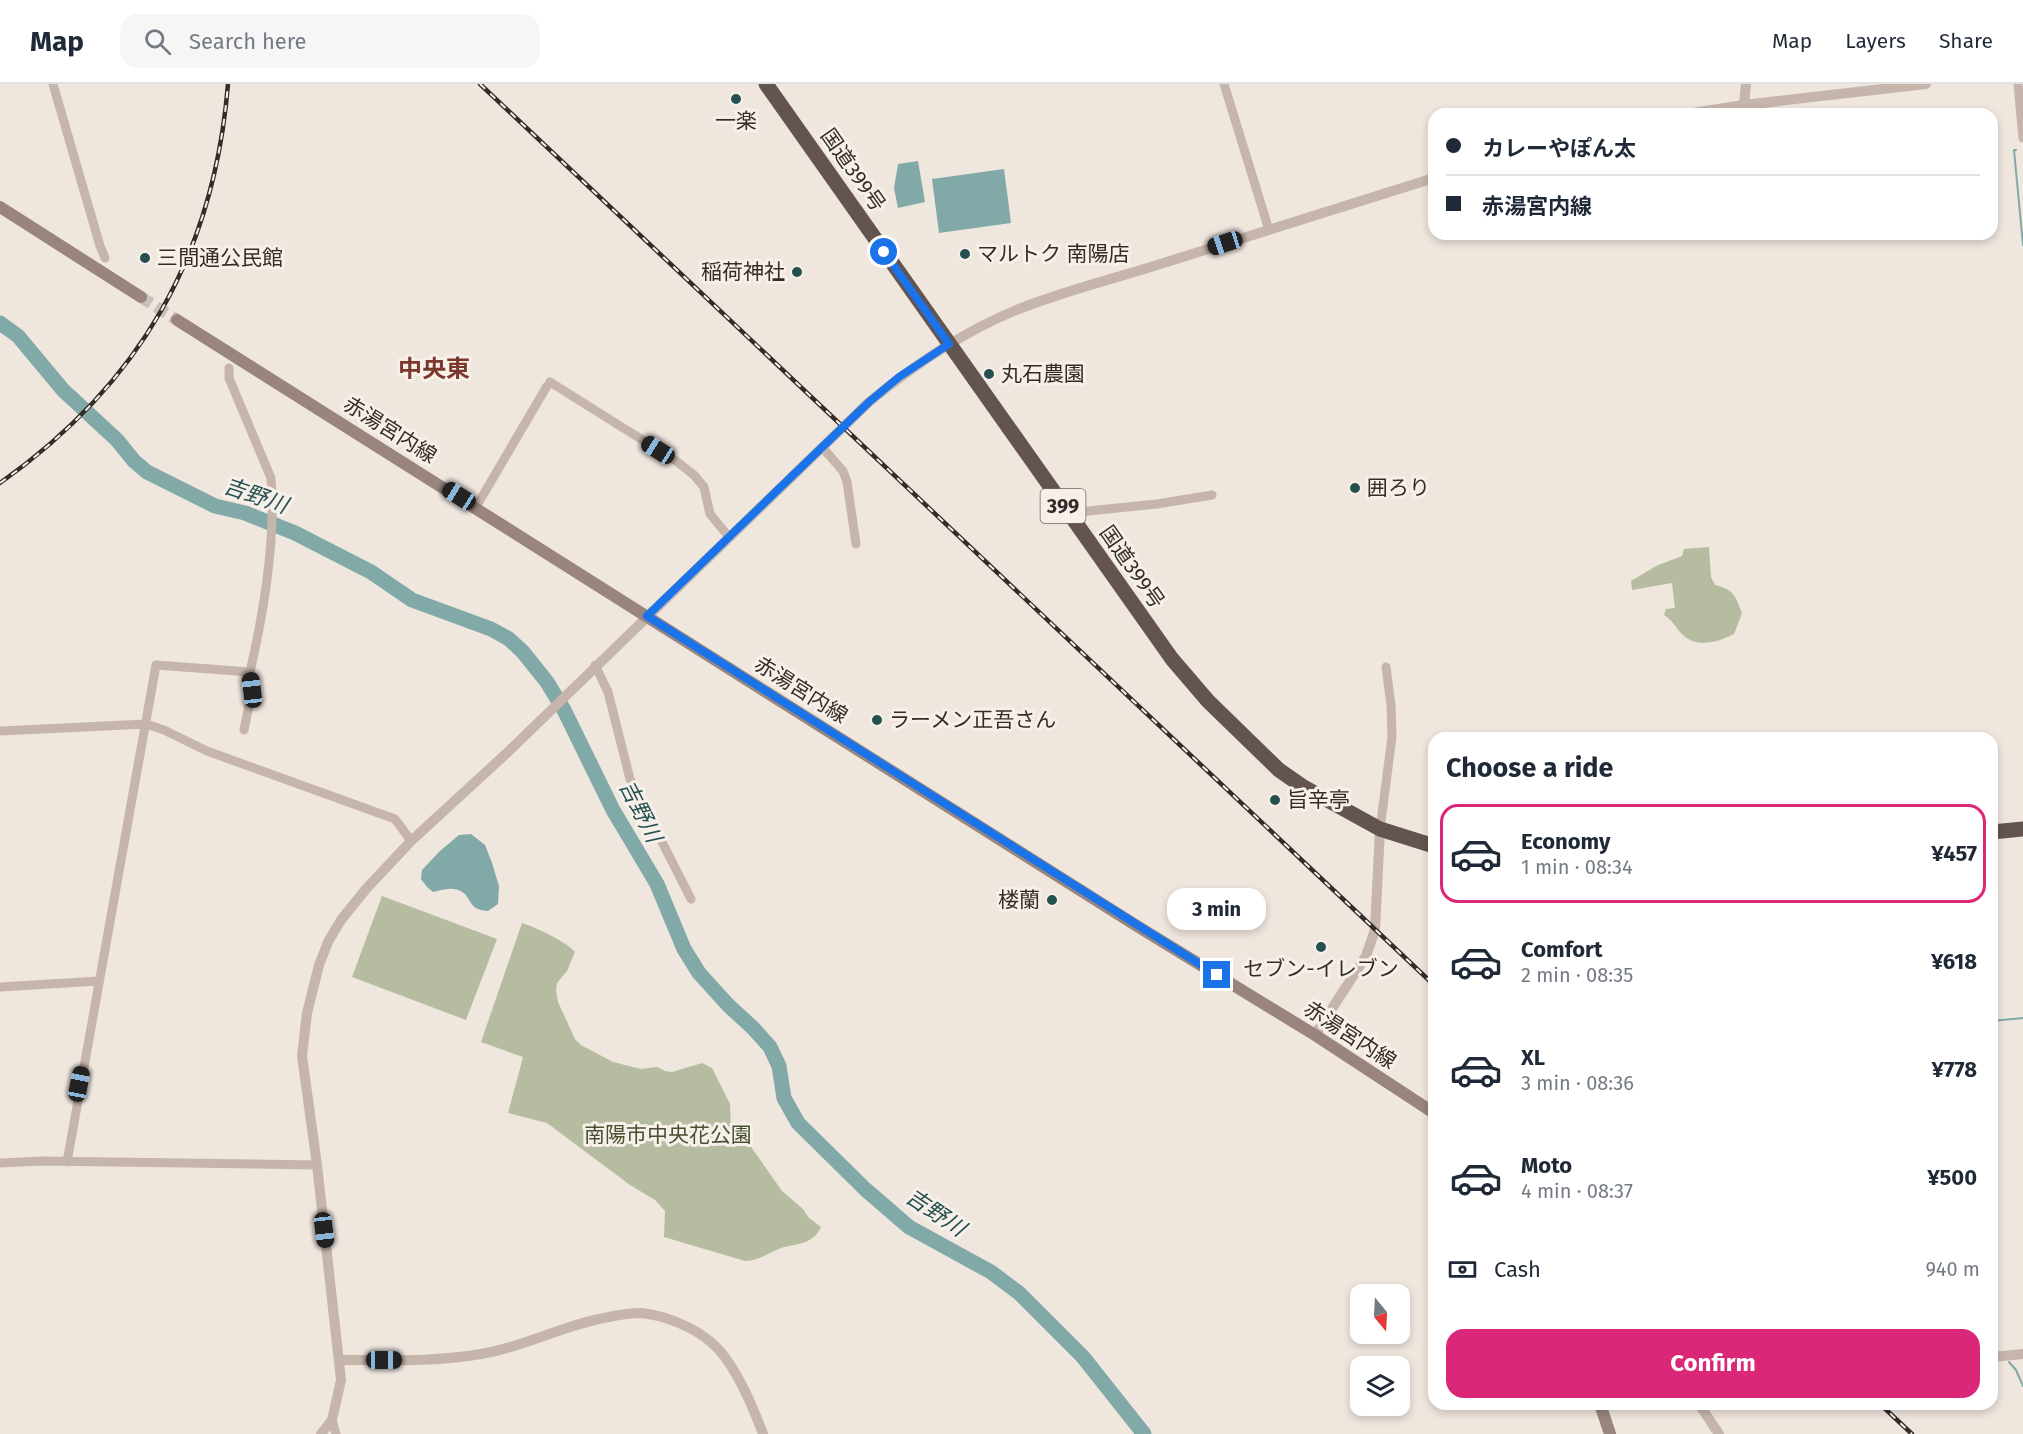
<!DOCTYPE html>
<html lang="en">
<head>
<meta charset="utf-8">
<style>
	body { margin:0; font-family:"Fira Sans","Noto Sans JP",sans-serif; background:#f6f6f7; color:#1f2937; height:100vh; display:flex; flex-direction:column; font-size:22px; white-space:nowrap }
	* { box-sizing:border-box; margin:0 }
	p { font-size:20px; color:#747a83 }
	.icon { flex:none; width:33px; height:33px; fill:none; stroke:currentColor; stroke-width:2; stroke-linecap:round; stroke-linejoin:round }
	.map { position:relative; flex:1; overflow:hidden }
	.sheet { position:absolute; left:1428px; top:648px; width:570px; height:678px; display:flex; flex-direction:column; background:#fff; border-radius:18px; box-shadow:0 3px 9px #0003 }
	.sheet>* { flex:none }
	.top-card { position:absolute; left:1428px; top:24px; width:570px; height:132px; border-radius:18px; box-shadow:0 3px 9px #0003; display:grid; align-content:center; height:132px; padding:0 18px; background:#fff }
	.needle { width:39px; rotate:162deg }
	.buttons { position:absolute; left:1350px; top:1200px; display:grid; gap:12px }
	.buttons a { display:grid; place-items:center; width:60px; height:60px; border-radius:12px; background:#fff; box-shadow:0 3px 9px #0003; font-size:30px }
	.end { position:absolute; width:27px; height:27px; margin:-14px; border:8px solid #1a73e8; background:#fff; box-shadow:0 0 0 3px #fff }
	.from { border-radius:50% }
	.bubble { position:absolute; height:42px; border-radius:18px; background:#fff; box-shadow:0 3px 9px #0003; font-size:20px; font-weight:700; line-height:42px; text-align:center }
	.car { position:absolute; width:18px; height:36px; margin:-18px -9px; border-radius:8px; box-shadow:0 0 4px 2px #0007; background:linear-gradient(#222 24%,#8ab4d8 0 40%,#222 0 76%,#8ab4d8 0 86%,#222 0) }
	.top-card b { display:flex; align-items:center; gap:21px; height:57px; font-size:22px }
	.top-card b+b { border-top:2px solid #e0e1e3 }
	.top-card i { width:15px; height:15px; background:#1f2937 }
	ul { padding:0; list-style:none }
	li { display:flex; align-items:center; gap:18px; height:99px; margin:0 12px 9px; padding:0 6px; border:3px solid transparent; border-radius:18px }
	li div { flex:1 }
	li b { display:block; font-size:22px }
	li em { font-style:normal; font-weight:700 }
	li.current { border-color:#db2777 }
	li>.icon { width:54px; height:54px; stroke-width:1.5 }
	h2 { padding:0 18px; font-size:27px; line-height:72px }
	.pay { display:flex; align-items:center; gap:15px; height:66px; padding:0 18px; font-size:22px }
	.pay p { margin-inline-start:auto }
	.button { display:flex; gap:12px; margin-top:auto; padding:12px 18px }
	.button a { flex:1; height:69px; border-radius:18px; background:#db2777; color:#fff; font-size:24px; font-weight:700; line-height:69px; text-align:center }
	header { display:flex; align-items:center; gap:36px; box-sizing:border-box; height:84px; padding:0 30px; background:#fff; border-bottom:2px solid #e0e1e3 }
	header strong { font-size:28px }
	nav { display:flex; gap:33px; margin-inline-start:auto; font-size:21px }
	.search { width:420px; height:54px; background:#f6f6f7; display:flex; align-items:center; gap:15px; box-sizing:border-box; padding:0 21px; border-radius:18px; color:#747a83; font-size:22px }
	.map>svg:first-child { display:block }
	.green { fill:#b5bc9f }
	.water { fill:#80a9a7 }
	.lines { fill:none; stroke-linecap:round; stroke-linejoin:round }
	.stream { stroke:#80a9a7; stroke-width:2 }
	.river { stroke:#80a9a7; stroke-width:15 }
	.secondary-tunnel { stroke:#cac1ba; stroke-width:12; stroke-dasharray:12 6; stroke-linecap:butt }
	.minor { stroke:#c6b5ab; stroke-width:9 }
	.tertiary { stroke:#c6b5ab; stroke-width:10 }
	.secondary { stroke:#99857d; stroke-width:12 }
	.trunk { stroke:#64544f; stroke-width:15 }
	.rail-casing { stroke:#352c29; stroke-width:4.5 }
	.rail { stroke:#f7f0ea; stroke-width:2; stroke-dasharray:7; stroke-linecap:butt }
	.route { stroke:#1a73e8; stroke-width:8 }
	.poi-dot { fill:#245150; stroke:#f7f0ea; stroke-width:2 }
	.labels { text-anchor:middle; stroke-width:6; stroke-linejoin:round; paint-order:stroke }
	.shield { fill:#f7f0ea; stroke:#6f6763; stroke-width:1.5 }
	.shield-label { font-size:20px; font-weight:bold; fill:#352c29 }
	.poi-label { font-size:21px; fill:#352c29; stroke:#f7f0ea; text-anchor:start }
	.street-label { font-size:21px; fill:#352c29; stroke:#f7f0ea }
	.park-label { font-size:21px; fill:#475030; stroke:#f7f0ea }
	.water-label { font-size:22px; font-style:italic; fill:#245150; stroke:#f7f0ea }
	.quarter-label { font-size:24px; font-weight:bold; fill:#7a392c; stroke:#f7f0ea }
</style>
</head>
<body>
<header>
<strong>Map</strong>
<div class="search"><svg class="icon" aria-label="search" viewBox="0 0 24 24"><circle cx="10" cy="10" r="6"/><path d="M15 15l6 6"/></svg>Search here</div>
<nav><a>Map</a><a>Layers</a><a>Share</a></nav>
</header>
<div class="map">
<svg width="2023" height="1350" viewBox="0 0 2023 1350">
	<rect width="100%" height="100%" fill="#efe6de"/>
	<!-- green -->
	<path class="green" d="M1709,463L1711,493L1715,501C1735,506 1735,512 1742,529L1734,550C1719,558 1698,564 1684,552C1676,545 1673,536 1664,531L1666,525L1675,524L1672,499L1632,506L1631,497L1656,482L1682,472L1684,465Z
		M382,812L497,855L466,936L352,893Z
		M522,839C535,843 567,858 575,868L567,887L557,899L556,907L558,918L575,955L581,961L613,978L641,985L657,983L665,987L672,988L702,979L712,984L730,1020L731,1044H737L742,1050L782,1107L803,1125L809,1134L821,1143C813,1161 797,1159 781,1164C768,1169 759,1177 745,1177L664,1153L665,1127L655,1116L630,1101L547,1039L508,1029L523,973L481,958Z"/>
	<!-- water -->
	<path class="water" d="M918,77L925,118L898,124L894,104L898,80Z
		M1004,85L1011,139L939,149L932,95Z
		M471,750L485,761L492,779L499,802L498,820L488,827C464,826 474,807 453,805C447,804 439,807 433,808L427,803L421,795L422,786L440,767L459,751Z"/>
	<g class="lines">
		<!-- stream -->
		<path class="stream" d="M2016,66H2014L2023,161
			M1992,937L2023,934
			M1992,1212L1997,1265
			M2009,1278L2016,1286L2023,1302"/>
		<!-- river -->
		<path class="river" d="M0,239L18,252L63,306L117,356L134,377L147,388L215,422L245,429L295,449L371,488L412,516L491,545L509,555L523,568L547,598L564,626L613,726L657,800L684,865L699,889L728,921L753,944L770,963L779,982L784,1014L798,1039L865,1105L909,1143L991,1188L1019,1209L1083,1273L1144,1350"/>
		<!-- secondary-tunnel -->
		<path class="secondary-tunnel" d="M141,213L177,236"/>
		<!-- minor -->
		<path class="minor" d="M53,0L100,162L105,174
			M1224,0L1269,146
			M2018,0L2023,54
			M550,298L676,377L694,391L704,403L710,430L729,453
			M822,363L843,387L847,398L856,460
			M476,423L547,302
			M1068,429L1157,420L1212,411
			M595,581L608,608L630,695L691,815
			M244,646L252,606L250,588
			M0,647L146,640L164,646L207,667L395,735L411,757
			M1380,745L1392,653L1391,621L1386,583
			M0,903L99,897
			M67,1078L156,581L250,588C264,527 276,456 271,394L229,294V284
			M0,1079L41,1077L317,1081
			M332,1336L336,1350"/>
		<!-- tertiary -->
		<path class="tertiary" d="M1744,21L1746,0
			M1686,30L1744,21L1926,0
			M1315,951L1366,872L1375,846L1380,745
			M1992,1273L2023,1270
			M340,1276C387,1276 435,1278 481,1270C525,1263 565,1240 609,1233C618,1231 631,1229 641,1229C664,1231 694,1243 712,1259C734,1278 753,1323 763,1350
			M1699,1320L1719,1350
			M321,1350L332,1336L341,1296L317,1081L302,972L307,929L319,881L328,858L341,836L366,805L411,757L508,668L869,318C914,281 961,249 1014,227C1065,206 1118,194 1170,177C1258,149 1346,121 1434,94"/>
		<!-- secondary -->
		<path class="secondary" d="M0,123L141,213
			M177,236L1137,842L1315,951L1434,1029
			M1600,1320L1610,1350"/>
		<!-- trunk -->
		<path class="trunk" d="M766,0L1172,575L1208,617L1279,686L1302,702L1380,745L1434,762
			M1992,748L2023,745"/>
		<!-- rail casing -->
		<g class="rail-casing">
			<path id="rail" d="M480,0L1434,901
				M0,399C140,300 214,171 228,0
				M1880,1320L1912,1350"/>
		</g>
		<!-- rail -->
		<use href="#rail" class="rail"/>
	</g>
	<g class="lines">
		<!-- route -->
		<path class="route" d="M884,168L949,260L899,293L869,318L647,532L1217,891"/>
	</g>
	<!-- markers -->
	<g class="poi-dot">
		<circle cx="736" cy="15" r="6"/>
		<circle cx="965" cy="170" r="6"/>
		<circle cx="145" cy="174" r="6"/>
		<circle cx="797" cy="188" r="6"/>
		<circle cx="989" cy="290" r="6"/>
		<circle cx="1355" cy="404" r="6"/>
		<circle cx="877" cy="636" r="6"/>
		<circle cx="1275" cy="716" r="6"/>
		<circle cx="1052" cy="816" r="6"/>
		<circle cx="1321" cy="863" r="6"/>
	</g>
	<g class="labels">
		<!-- shield labels -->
		<rect class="shield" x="1040.5" y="405" width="45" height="34" rx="4.5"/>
		<g class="shield-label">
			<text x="1063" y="429">399</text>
		</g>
		<!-- poi labels -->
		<g class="poi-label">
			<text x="736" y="44" text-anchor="middle">一楽</text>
			<text x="977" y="177">マルトク 南陽店</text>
			<text x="157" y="181">三間通公民館</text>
			<text x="785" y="195" text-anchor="end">稲荷神社</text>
			<text x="1001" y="297">丸石農園</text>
			<text x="1367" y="411">囲ろり</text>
			<text x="889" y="643">ラーメン正吾さん</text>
			<text x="1287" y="723">旨辛亭</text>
			<text x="1040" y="823" text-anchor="end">楼蘭</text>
			<text x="1321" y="892" text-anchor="middle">セブン-イレブン</text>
		</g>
		<!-- street labels -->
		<g class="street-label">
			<text transform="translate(853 86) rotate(55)" y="7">国道399号</text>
			<text transform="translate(390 346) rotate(32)" y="7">赤湯宮内線</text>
			<text transform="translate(1132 483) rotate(55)" y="7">国道399号</text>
			<text transform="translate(801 606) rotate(32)" y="7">赤湯宮内線</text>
			<text transform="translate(1350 951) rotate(33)" y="7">赤湯宮内線</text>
		</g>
		<!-- park labels -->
		<g class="park-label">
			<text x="668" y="1058">南陽市中央花公園</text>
		</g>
		<!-- water labels -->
		<g class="water-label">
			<text transform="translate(256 411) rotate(19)" y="8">吉野川</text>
			<text transform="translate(641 727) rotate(63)" y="8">吉野川</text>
			<text transform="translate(936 1128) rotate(34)" y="8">吉野川</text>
		</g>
		<!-- quarter labels -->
		<g class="quarter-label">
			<text x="434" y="293">中央東</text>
		</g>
	</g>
</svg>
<div class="buttons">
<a><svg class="needle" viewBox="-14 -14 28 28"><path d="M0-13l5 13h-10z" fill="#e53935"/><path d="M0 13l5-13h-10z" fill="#747a83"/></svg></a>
<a><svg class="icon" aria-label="layers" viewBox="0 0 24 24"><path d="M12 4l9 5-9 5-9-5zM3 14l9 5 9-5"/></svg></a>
</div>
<i class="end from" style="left:884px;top:168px"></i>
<i class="end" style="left:1217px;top:891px"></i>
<div class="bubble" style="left:1167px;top:804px;width:99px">3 min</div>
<i class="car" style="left:1225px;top:159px;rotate:252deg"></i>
<i class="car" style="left:658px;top:366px;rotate:302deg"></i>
<i class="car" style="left:459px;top:412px;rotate:302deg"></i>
<i class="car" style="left:252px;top:606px;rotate:353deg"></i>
<i class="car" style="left:79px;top:1000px;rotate:11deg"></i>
<i class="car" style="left:324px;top:1146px;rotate:173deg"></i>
<i class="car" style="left:384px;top:1276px;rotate:90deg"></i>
<div class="top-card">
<b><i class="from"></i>カレーやぽん太</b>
<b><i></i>赤湯宮内線</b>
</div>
<section class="sheet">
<h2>Choose a ride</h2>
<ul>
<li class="current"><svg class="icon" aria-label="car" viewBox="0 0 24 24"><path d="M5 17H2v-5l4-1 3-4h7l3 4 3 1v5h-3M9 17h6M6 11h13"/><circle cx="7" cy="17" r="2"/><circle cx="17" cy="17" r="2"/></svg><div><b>Economy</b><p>1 min · 08:34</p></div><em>¥457</em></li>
<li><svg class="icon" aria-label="car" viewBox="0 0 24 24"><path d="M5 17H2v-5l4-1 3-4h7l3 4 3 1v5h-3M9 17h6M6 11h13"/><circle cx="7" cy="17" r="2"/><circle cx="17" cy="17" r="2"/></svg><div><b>Comfort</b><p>2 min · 08:35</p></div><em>¥618</em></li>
<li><svg class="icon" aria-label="car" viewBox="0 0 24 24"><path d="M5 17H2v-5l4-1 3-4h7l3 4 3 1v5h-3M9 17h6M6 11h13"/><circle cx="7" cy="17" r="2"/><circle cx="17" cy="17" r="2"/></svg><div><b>XL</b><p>3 min · 08:36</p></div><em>¥778</em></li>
<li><svg class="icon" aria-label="car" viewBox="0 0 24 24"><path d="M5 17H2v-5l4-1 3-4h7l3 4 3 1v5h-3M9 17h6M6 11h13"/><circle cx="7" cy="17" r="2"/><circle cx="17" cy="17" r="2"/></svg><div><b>Moto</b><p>4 min · 08:37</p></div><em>¥500</em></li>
</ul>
<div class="pay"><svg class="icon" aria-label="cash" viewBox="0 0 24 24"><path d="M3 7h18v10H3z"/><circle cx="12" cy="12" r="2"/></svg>Cash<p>940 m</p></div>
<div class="button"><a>Confirm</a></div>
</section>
</div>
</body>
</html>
